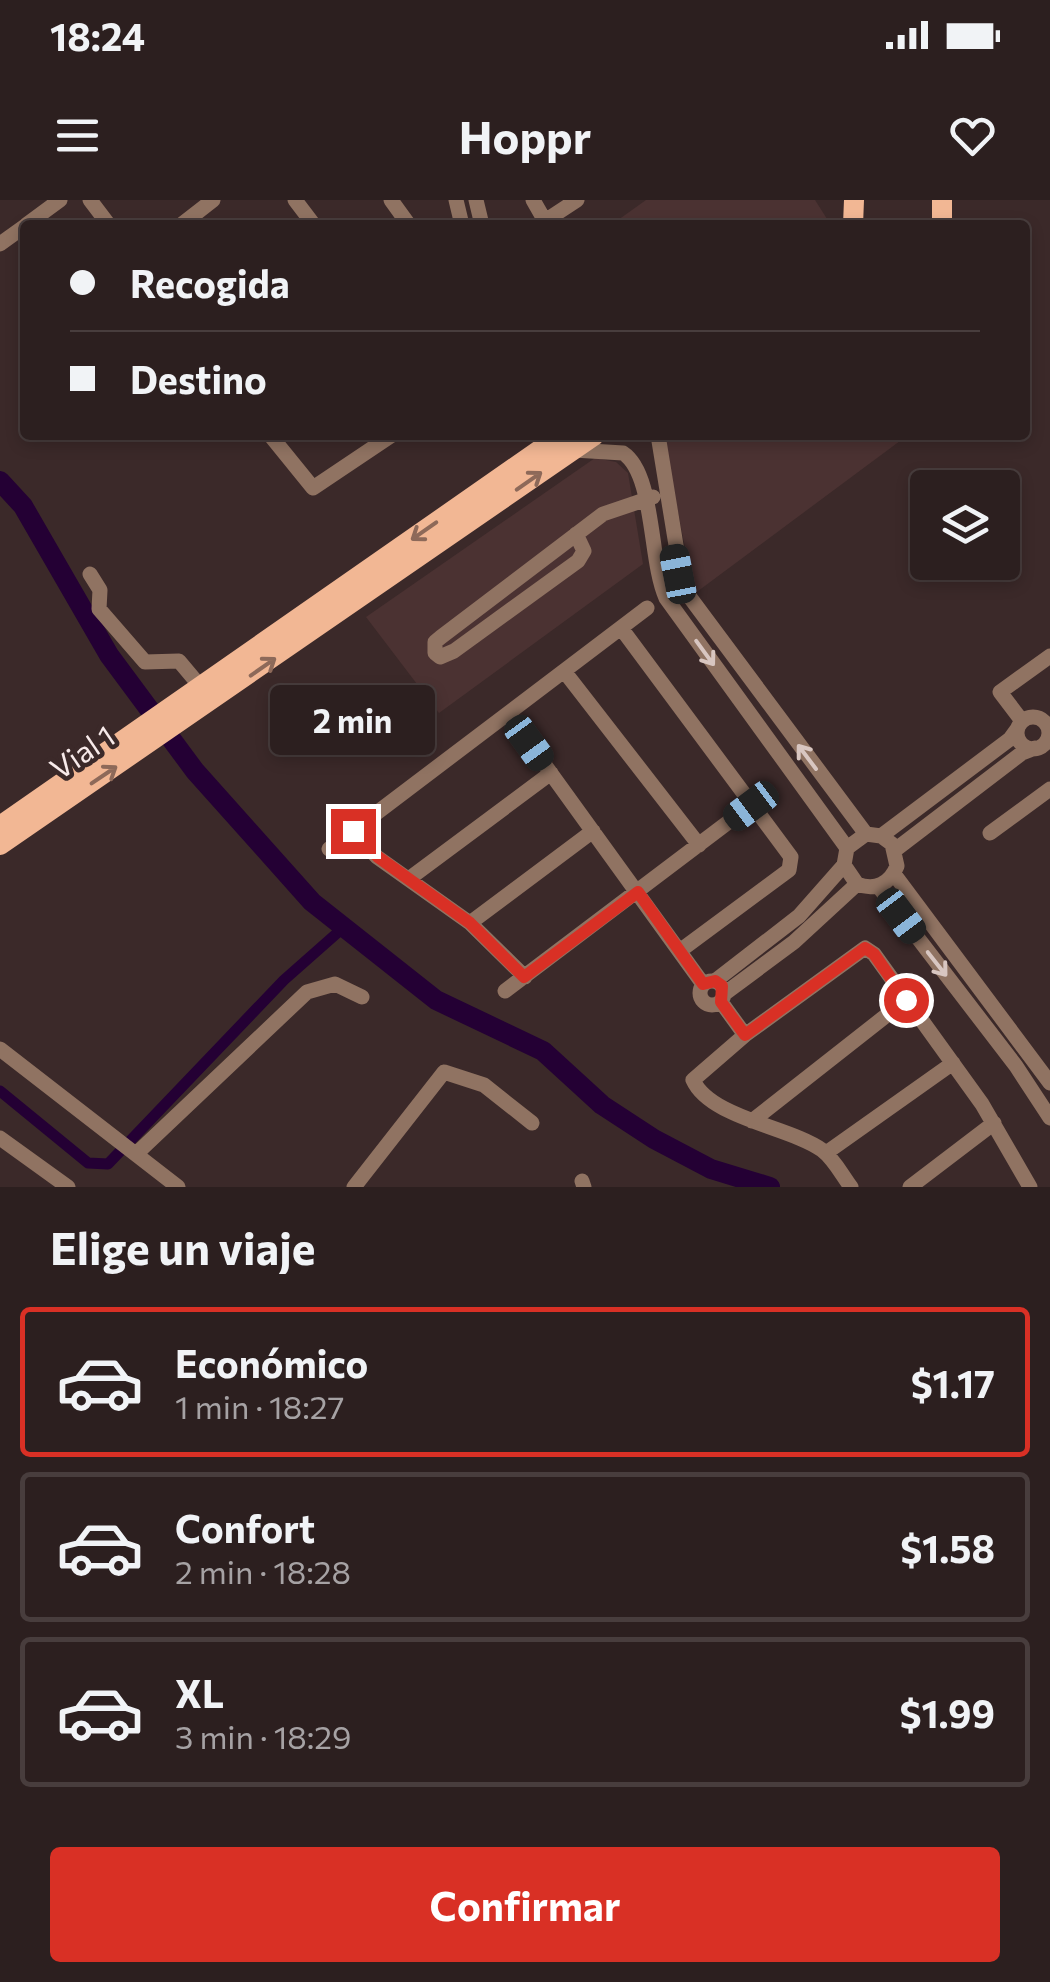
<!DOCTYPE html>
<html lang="es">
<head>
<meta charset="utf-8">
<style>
	body { margin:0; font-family:Commissioner,sans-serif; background:#382c2c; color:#f1f3f6; height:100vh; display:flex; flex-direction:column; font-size:38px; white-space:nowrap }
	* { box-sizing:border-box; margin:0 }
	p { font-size:32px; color:#a6a2a4 }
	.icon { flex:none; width:55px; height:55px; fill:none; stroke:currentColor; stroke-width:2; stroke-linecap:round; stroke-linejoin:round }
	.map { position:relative; height:987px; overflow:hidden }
	.sheet { display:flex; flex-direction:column; background:#2c1f1f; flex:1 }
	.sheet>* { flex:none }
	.hud { position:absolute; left:20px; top:20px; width:1010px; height:220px; border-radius:10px; box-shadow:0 5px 15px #0003,0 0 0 2px #483d3d; display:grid; align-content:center; height:220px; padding:0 50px; background:#2c1f1f }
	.buttons { position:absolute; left:910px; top:270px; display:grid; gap:20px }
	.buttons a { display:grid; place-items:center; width:110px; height:110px; border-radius:10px; background:#2c1f1f; box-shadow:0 5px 15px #0003,0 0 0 2px #483d3d; font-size:50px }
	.end { position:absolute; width:45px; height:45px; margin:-22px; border:12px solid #d93025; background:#fff; box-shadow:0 0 0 5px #fff }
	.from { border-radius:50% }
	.bubble { position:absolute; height:70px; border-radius:10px; background:#2c1f1f; box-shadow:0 5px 15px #0003,0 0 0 2px #483d3d; font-size:32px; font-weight:700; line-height:70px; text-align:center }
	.car { position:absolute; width:30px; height:60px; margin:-30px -15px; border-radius:12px; box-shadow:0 0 8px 2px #0007; background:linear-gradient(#222 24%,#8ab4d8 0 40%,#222 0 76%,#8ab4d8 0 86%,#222 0) }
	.hud b { display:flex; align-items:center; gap:35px; height:95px; font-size:38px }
	.hud b+b { border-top:2px solid #483d3d }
	.hud i { width:25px; height:25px; background:#f1f3f6 }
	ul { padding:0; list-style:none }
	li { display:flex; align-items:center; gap:30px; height:150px; margin:0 20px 15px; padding:0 30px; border:5px solid #483d3d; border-radius:10px }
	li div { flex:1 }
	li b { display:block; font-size:38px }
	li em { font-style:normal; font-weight:700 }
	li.current { border-color:#d93025 }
	li>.icon { width:90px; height:90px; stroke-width:1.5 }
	h2 { padding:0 50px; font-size:45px; line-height:120px }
	.action { display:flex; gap:20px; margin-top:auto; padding:20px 50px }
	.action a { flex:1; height:115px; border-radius:10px; background:#d93025; color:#fff; font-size:40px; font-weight:700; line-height:115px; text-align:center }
	.status { display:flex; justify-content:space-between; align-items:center; height:70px; padding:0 50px; background:#2c1f1f; direction:ltr }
	.status svg { height:28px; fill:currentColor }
	header { display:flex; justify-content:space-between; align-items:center; height:130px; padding:0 50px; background:#2c1f1f; font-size:45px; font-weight:700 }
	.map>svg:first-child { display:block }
	.built { fill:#4b3232 }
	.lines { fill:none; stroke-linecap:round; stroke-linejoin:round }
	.canal { stroke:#240034; stroke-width:11 }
	.river { stroke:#240034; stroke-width:20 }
	.minor { stroke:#907362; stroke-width:15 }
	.major { stroke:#f2b794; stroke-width:20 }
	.oneway { stroke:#8d6959 }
	.oneway2 { stroke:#d8c6c1 }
	.route { stroke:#d93025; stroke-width:12 }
	.labels { text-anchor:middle; stroke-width:9; stroke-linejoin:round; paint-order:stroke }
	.street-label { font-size:30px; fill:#f7eaea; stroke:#3b2929 }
</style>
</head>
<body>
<div class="status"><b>18:24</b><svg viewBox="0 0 49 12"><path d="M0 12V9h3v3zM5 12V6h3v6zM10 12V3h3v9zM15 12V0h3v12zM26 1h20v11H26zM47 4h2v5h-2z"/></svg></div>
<header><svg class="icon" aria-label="menu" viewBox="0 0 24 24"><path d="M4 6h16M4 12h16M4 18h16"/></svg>Hoppr<svg class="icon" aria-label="heart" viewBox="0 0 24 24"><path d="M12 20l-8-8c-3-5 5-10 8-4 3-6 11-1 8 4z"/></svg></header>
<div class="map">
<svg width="1050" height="987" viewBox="0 0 1050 987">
	<rect width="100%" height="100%" fill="#3b2929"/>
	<!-- built -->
	<path class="built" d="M646,0H815L829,22L611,25Z
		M663,235H908L694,394Z
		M595,258L616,262L628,273L643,364L439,513L366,417Z"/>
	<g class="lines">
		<!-- canal -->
		<path class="canal" d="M0,891L88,963L108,964L284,780L344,727"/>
		<!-- river -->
		<path class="river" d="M0,281L23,306L109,455L195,571L312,702L436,800L543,851L602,905L654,939L711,969L770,987"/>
		<!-- minor -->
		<path class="minor" d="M90,0L109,25
			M295,0L314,25
			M391,0L409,25
			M456,0L462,25
			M476,0L482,25
			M533,0L545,21L577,0
			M26,25L60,0
			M181,25L213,0
			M0,44L25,26
			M270,235L313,288L392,235
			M658,235L683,388L866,634L881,636L892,644L897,666C890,684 875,691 857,684L844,665L847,648L866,634
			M574,250L623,253C655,274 649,361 666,398L847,648
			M576,334L584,351L578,361L454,451L440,457L435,453V442L441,437L603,314L653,297
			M90,374L100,390L99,409L145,462L179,461L200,486
			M621,428L791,657L789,670L681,750
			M564,471L699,645
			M508,514L703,784
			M1017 533a16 16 0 1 1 32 0a16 16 0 1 1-32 0Z
			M1022,521L1000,492L1050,456
			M353,631L377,657L470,723L525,777
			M990,633L1050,589
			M881,636L1010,539L1018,528
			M329,649L647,408
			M895,650L1022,553L1035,548
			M894,674L1050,883
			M410,678L551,573
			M878,686L1016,866L1050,918
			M470,723L593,631
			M700 793a12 12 0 1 1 24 0a12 12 0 1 1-24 0Z
			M715,781L799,716L844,665
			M505,791L751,605
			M724,794L794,742L857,684
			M721,802L745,835
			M0,849L178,987
			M752,921L906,800
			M0,938L68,987
			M826,953L953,863
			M136,954L307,792L335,784L362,797
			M582,981L584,987
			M354,987L444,872L484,885L532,923
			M851,987C842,975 834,959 822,950C790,927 710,918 693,880L745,835L865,748L874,754L982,904L1030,987
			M910,987L994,923"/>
		<!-- major -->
		<path class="major" d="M942,0V25
			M853,25L854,0
			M0,626L561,235
			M0,645L595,235"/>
	</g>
	<!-- one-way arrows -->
	<defs><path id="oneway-shaft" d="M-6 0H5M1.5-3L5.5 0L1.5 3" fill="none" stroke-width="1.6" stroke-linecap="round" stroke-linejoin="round" transform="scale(2.5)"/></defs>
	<g class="oneway">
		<use href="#oneway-shaft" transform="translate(529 281) rotate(-35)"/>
		<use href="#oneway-shaft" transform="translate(424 331) rotate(145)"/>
		<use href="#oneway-shaft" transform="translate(263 467) rotate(-35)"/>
		<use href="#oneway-shaft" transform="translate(104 575) rotate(-34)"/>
	</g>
	<g class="oneway2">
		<use href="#oneway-shaft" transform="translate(705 453) rotate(54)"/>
		<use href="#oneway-shaft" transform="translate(807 557) rotate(-127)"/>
		<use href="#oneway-shaft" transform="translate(937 764) rotate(52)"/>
	</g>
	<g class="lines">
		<!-- route -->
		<path class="route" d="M353,631L378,657L470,723L524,777L638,692L703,784L715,781L722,786L721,802L745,835L865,748L874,754L906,800"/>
	</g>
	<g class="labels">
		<!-- street labels -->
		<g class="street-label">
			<text transform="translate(83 553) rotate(-34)" y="10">Vial 1</text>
		</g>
	</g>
</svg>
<div class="buttons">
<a><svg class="icon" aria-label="layers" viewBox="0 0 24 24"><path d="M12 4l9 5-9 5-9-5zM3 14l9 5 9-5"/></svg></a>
</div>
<i class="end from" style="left:906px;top:800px"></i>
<i class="end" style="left:353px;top:631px"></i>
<div class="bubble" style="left:270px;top:485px;width:165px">2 min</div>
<i class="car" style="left:678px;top:374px;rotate:349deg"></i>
<i class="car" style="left:529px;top:543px;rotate:144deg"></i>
<i class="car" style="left:751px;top:606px;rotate:233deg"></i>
<i class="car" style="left:901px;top:716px;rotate:143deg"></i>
<div class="hud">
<b><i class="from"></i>Recogida</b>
<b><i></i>Destino</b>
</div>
</div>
<section class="sheet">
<h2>Elige un viaje</h2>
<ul>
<li class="current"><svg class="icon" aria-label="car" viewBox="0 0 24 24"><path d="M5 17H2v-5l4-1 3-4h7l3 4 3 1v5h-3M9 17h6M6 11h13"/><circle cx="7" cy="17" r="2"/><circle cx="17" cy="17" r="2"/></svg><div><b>Económico</b><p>1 min · 18:27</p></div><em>$1.17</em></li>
<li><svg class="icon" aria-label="car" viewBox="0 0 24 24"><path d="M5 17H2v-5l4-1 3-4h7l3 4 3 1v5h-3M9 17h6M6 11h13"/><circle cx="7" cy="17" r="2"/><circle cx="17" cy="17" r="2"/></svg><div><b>Confort</b><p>2 min · 18:28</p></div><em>$1.58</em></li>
<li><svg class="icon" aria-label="car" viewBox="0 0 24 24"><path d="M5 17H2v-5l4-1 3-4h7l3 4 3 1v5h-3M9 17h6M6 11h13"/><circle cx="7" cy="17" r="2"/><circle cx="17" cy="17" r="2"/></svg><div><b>XL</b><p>3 min · 18:29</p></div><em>$1.99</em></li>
</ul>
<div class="action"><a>Confirmar</a></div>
</section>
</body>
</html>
